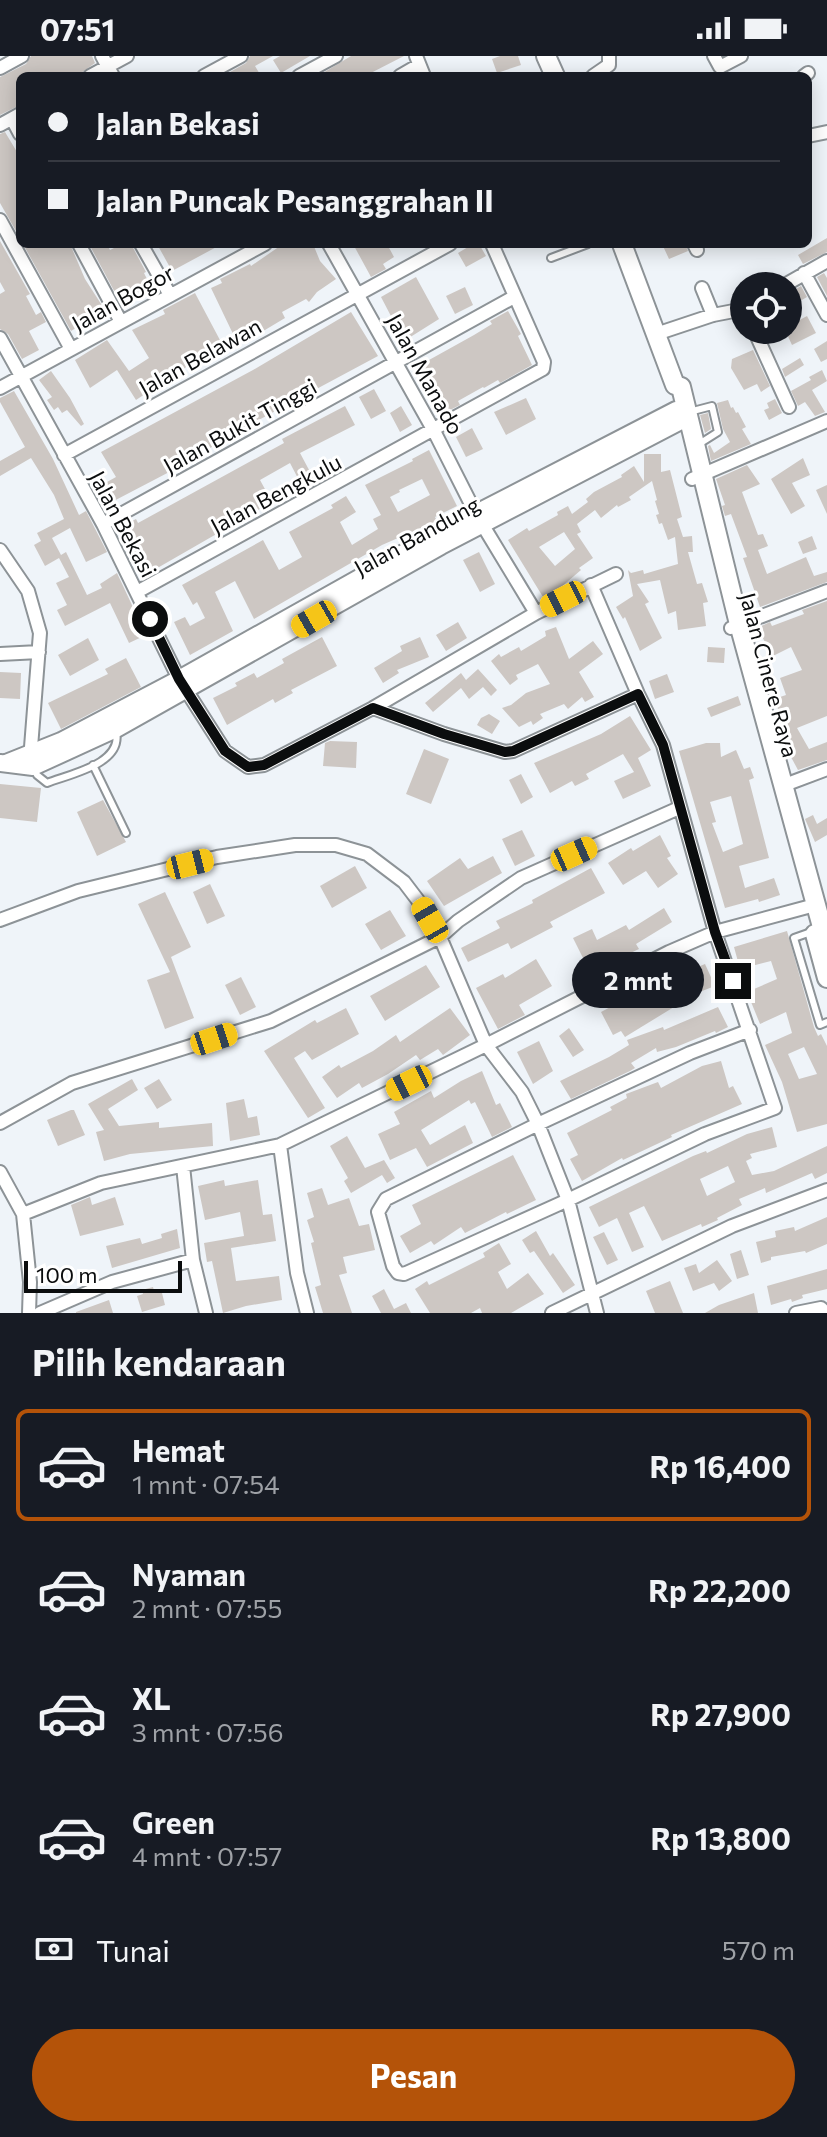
<!DOCTYPE html>
<html lang="id">
<head>
<meta charset="utf-8">
<style>
	body { margin:0; font-family:Commissioner,sans-serif; background:#242831; color:#f1f3f6; height:100vh; display:flex; flex-direction:column; font-size:30px; white-space:nowrap }
	* { box-sizing:border-box; margin:0 }
	p { font-size:26px; color:#9ea1a6 }
	.icon { flex:none; width:44px; height:44px; fill:none; stroke:currentColor; stroke-width:2; stroke-linecap:round; stroke-linejoin:round }
	.map { position:relative; height:1257px; overflow:hidden }
	.drawer { display:flex; flex-direction:column; background:#171b24; flex:1 }
	.drawer>* { flex:none }
	.guide { position:absolute; left:16px; top:16px; width:796px; height:176px; border-radius:12px; box-shadow:0 4px 20px #0003; display:grid; align-content:center; height:176px; padding:0 32px; background:#171b24 }
	.tools { position:absolute; left:730px; top:216px; display:grid; gap:16px }
	.tools a { display:grid; place-items:center; width:72px; height:72px; border-radius:50%; background:#171b24; box-shadow:0 4px 20px #0003; font-size:40px }
	.scale { position:absolute; left:24px; bottom:20px; width:158px; box-sizing:border-box; padding-left:8px; border:4px solid #0b0d0e; border-top:0; font-size:22px; line-height:28px; white-space:nowrap; color:#0b0d0e; -webkit-text-stroke:6px #fff; paint-order:stroke }
	.end { position:absolute; width:36px; height:36px; margin:-18px; border:10px solid #0b0d0e; background:#fff; box-shadow:0 0 0 4px #fff }
	.from { border-radius:50% }
	.bubble { position:absolute; height:56px; border-radius:28px; background:#171b24; box-shadow:0 4px 20px #0003; font-size:26px; font-weight:700; line-height:56px; text-align:center }
	.car { position:absolute; width:24px; height:48px; margin:-24px -12px; border-radius:10px; box-shadow:0 0 6px 2px #0007; background:linear-gradient(#f5c518 24%,#345 0 40%,#f5c518 0 76%,#345 0 86%,#f5c518 0) }
	.guide b { display:flex; align-items:center; gap:28px; height:76px; font-size:30px }
	.guide b+b { border-top:2px solid #363941 }
	.guide i { width:20px; height:20px; background:#f1f3f6 }
	ul { padding:0; list-style:none }
	li { display:flex; align-items:center; gap:24px; height:112px; margin:0 16px 12px; padding:0 16px; border:4px solid transparent; border-radius:12px }
	li div { flex:1 }
	li b { display:block; font-size:30px }
	li em { font-style:normal; font-weight:700 }
	li.current { border-color:#b45309 }
	li>.icon { width:72px; height:72px; stroke-width:1.5 }
	h2 { padding:0 32px; font-size:36px; line-height:96px }
	.pay { display:flex; align-items:center; gap:20px; height:88px; padding:0 32px; font-size:30px }
	.pay p { margin-inline-start:auto }
	.action { display:flex; gap:16px; margin-top:auto; padding:16px 32px }
	.action a { flex:1; height:92px; border-radius:48px; background:#b45309; color:#fff; font-size:32px; font-weight:700; line-height:92px; text-align:center }
	.status { display:flex; justify-content:space-between; align-items:center; height:56px; padding:0 40px; background:#171b24; direction:ltr }
	.status svg { height:22px; fill:currentColor }
	.map>svg:first-child { display:block }
	.building { fill:#cdc7c3; fill-rule:evenodd }
	.lines { fill:none; stroke-linecap:round; stroke-linejoin:round }
	.service-casing { stroke:#8d9397; stroke-width:10 }
	.minor-casing { stroke:#8d9397; stroke-width:16 }
	.tertiary-casing { stroke:#8d9397; stroke-width:20 }
	.secondary-casing { stroke:#8d9397; stroke-width:22 }
	.service { stroke:#fff; stroke-width:6 }
	.minor { stroke:#fff; stroke-width:12 }
	.tertiary { stroke:#fff; stroke-width:16 }
	.secondary { stroke:#fff; stroke-width:18 }
	.route { stroke:#0b0d0e; stroke-width:10 }
	.labels { text-anchor:middle; stroke-width:6; stroke-linejoin:round; paint-order:stroke }
	.street-label { font-size:22px; fill:#0b0d0e; stroke:#fff }
</style>
</head>
<body>
<div class="status"><b>07:51</b><svg viewBox="0 0 49 12"><path d="M0 12V9h3v3zM5 12V6h3v6zM10 12V3h3v9zM15 12V0h3v12zM26 1h20v11H26zM47 4h2v5h-2z"/></svg></div>
<div class="map">
<svg width="827" height="1257" viewBox="0 0 827 1257">
	<rect width="100%" height="100%" fill="#eff4f9"/>
	<!-- building -->
	<path class="building" d="M31,0H92L95,7L77,20H20V49L0,59V21L26,8Z
		M250,0H273L255,10L261,20H223L246,7Z
		M280,0H310L281,17L273,4Z
		M351,0H404L365,20H318Z
		M500,0H518L521,9L497,17L492,3Z
		M5,76L20,101V182L0,147V78Z
		M827,182V196L803,208L798,199Z
		M0,185L30,238L26,240L36,259L41,256L46,266L29,275L39,294L22,303L8,278L0,273V238L5,235L0,226Z
		M23,188H70L85,223L103,251L82,262L84,267L71,275Z
		M89,188H107L110,194L122,188H131L146,216L144,217L150,229L120,246Z
		M157,188H222L172,215Z
		M283,188H313L320,205L336,223L317,236L309,246L306,243L282,256L285,262L255,280L249,271L234,280L211,232L222,227L220,223L250,208L251,210Z
		M353,188H387L394,201L383,208L386,213L371,221Z
		M473,188H479L486,200L466,211L458,197Z
		M662,188H685L688,195L669,203Z
		M824,217L827,222V240L817,221Z
		M416,221L439,263L404,285L381,241Z
		M801,230L807,241L788,252V238Z
		M465,231L473,249L455,258L446,240Z
		M195,237L221,286L201,296L181,316L182,318L170,324L169,322L136,344L117,314L90,332L75,304L107,284L129,315L149,302L132,274L165,258L163,254Z
		M788,253L794,267L807,260L816,277L792,289L785,274H788Z
		M508,255L521,278L518,280L532,309L500,327L498,324L484,332L483,331L458,345L460,349L444,357L420,309L474,279L492,268L490,265Z
		M351,256L378,300L242,373L175,413L108,448L98,431L116,421L101,396L253,314Z
		M827,285V303L821,306L814,293Z
		M753,294L770,330L761,336L757,328L744,334L731,312L732,303Z
		M800,302L804,309L785,321L782,313Z
		M822,314L827,325L812,334L825,356L815,360L805,346L798,350L791,335L811,324L809,321Z
		M51,315L70,342L84,368L81,370L67,354L62,357L58,351L54,354L47,344L52,341L39,324Z
		M374,333L386,355L371,363L359,341Z
		M14,335L53,403L79,459L86,455L107,496L86,506L70,472L52,482L61,499L66,496L87,539L102,532L100,528L117,517L146,579L129,587L110,547L65,570L57,554L67,549L56,527L69,521L59,502L45,510L34,489L41,485L37,477L64,463L54,439L31,402L0,420V405L25,391L0,346V342Z
		M526,342L536,363L506,379L494,356Z
		M775,343L782,357L769,364L764,354L769,352L767,347Z
		M728,344L731,352L733,351L736,357L738,356L746,371L742,373L751,388L711,405L708,390L710,389L714,397L730,386L723,373L717,347Z
		M345,350L355,369L300,397L316,427L304,434L290,407L260,424L272,446L147,518L120,471L136,463L138,467L284,387L282,383Z
		M401,350L412,369L400,376L390,357Z
		M708,357L711,373L705,377L700,359Z
		M472,372L483,393L466,401L456,381Z
		M429,394L457,450L435,461L437,465L382,489L254,563L235,525L215,536L233,575L190,599L174,566L185,561L190,570L205,562L197,546L193,549L182,529L263,484L279,514L302,501L289,476L333,452L331,449L346,440L356,456L340,466L352,489L378,473L373,463L381,459L365,429L413,405L412,403ZM422,423L430,439L398,456L390,441L400,436L399,434Z
		M644,398H661V416L670,414L682,461L677,463L683,481L692,480L693,496H688L697,528L702,527L708,546L703,547L706,570L678,574L676,555L668,558L660,524L637,528L649,546L645,548L662,582L640,595L625,561L623,563L616,551L633,540L628,514L631,517L643,514L644,518L678,508L675,481L668,484L662,467L659,468L656,459L659,458L655,445L657,444L652,425L629,441L631,444L618,451L617,449L601,462L595,454L577,468L581,476L577,478L593,502L579,512L581,514L560,532L543,541L508,484L527,472L529,475L558,459L557,456L568,450L572,458L588,446L586,443L594,436L622,421L621,419L634,410L644,426ZM564,476L575,493L555,510L539,491Z
		M803,402L810,419L792,427L805,450L791,458L771,423Z
		M747,409L760,428L742,436L758,479L763,478L768,490L758,494L767,518L806,501L814,520L827,516V526L760,551L743,502L747,501L731,458L725,460L722,450L725,449L716,423Z
		M827,429V458L816,434Z
		M812,480L817,493L803,498L798,486Z
		M479,496L495,528L480,536L463,504Z
		M827,545V660L797,672L809,693L827,686V704L798,714L785,690L792,687L774,643L786,639L780,622L802,614L791,591L773,600L757,572L770,566L772,570L804,558L802,554Z
		M458,566L467,582L446,595L436,579Z
		M556,571L569,603L593,585L603,598L579,616L594,641L585,646L582,641L568,653L564,648L540,658L543,662L533,669L531,665L519,671L502,652L511,649L526,637L550,628L538,608L516,619L518,623L510,629L491,605L499,598L501,601L519,591L521,595L546,580L545,575Z
		M322,581L337,610L291,634L293,637L275,647L273,643L227,669L213,642L237,630L235,627L254,617L257,622L284,607L282,603Z
		M420,581L429,601L397,614L399,617L383,627L374,612L402,595L400,590Z
		M88,582L99,604L70,620L58,599Z
		M708,591L725,592L724,607L707,606Z
		M126,602L141,631L61,673L48,647L108,618L105,613Z
		M478,613L497,634L491,640L483,631L469,643L461,632L433,656L425,647L461,617L466,624Z
		M0,616L21,617L20,643L0,642Z
		M667,618L674,636L655,643L649,625Z
		M738,640L741,649L711,661L707,652Z
		M489,658L500,665L492,678L477,669L481,662Z
		M630,660L651,694L638,702L651,730L623,743L614,725L634,716L623,698L586,718L589,723L575,730L572,725L550,737L534,707L601,678Z
		M330,685L357,686L356,712L323,710L325,687Z
		M706,687H720L721,701L736,694L744,713L750,711L754,722L749,724L769,802L739,810L745,832L774,822L780,839L759,846L758,843L725,852L679,695ZM731,740L743,788L723,796L712,767L716,766L710,746Z
		M424,693L449,703L431,748L406,738Z
		M521,718L533,741L521,748L509,724Z
		M0,728L41,732L37,766L0,762Z
		M103,744L126,786L97,800L77,756Z
		M813,759L817,768L827,762V779L815,786L805,763Z
		M522,774L535,800L515,810L502,783Z
		M660,779L671,800L667,802L678,818L658,832L646,815L623,829L608,807L631,792L633,795Z
		M493,800L502,817L444,850L427,825L460,802L468,813Z
		M355,810L367,832L332,852L320,830Z
		M591,812L605,837L550,866L553,871L511,893L508,887L468,906L461,892L500,872L496,865L533,847L532,844Z
		M210,828L225,860L207,868L193,836Z
		M165,836L191,891L171,901L194,962L165,973L147,924L170,916L138,848Z
		M664,852L672,866L636,888L639,893L590,916L573,882L592,873L597,884L626,869L629,874Z
		M390,854L406,880L381,894L365,868Z
		M787,875L814,971L818,980L821,978L827,990V1068L797,1076L782,1026L765,989L792,977L786,956L760,968L747,936L777,923L771,905L740,913L734,891ZM804,991L817,1018L799,1023L788,998Z
		M536,903L552,930L519,949L525,959L498,973L476,932L503,918L505,922Z
		M705,908L715,930L671,947L674,951L625,981L621,975L613,979L601,956L633,939L635,943L664,925Z
		M426,909L440,931L385,965L370,940Z
		M241,921L256,951L240,959L225,929Z
		M718,951L728,971L716,977L715,975L676,991L657,996L656,992L631,1007L635,1012L630,1015L571,1043L560,1025L609,1001L629,989L627,984L663,971L664,974Z
		M346,952L359,978L312,1004L305,995L294,1002L325,1052L308,1062L264,995L315,964L317,967Z
		M450,952L470,979L443,999L438,993L420,1004L416,999L388,1018L362,1032L359,1027L337,1042L322,1021L339,1009L341,1012L373,995L396,979L400,986Z
		M569,972L584,994L573,1001L559,980Z
		M539,985L553,1015L533,1028L517,996Z
		M721,1005L729,1032L733,1030L742,1048L671,1079L672,1081L623,1104L622,1102L582,1125L570,1103L578,1099L567,1077L612,1054L610,1051L627,1042L626,1038L658,1026L661,1032L702,1010Z
		M482,1015L496,1049L500,1047L512,1071L492,1081L475,1046L471,1048L469,1044L421,1074L430,1089L465,1069L473,1087L427,1111L416,1092L390,1104L378,1078L400,1068L394,1056L431,1035L434,1042L461,1025Z
		M132,1023L138,1034L108,1053L119,1070L159,1066V1072L212,1067L213,1090L130,1098L104,1105L96,1076L104,1074L88,1048Z
		M159,1023L172,1044L157,1053L144,1032Z
		M244,1043L248,1062L257,1060L260,1079L230,1085L226,1047Z
		M71,1054H74L85,1079L58,1090L47,1064Z
		M772,1071L777,1091L750,1098L752,1102L746,1105L752,1119L774,1115L827,1090V1117L815,1123L812,1117L766,1137L765,1132L739,1143L742,1149L717,1162L718,1164L702,1171L701,1168L662,1185L644,1150L629,1157L644,1191L632,1196L617,1162L599,1171L589,1151L693,1100L706,1095L707,1097L747,1078ZM728,1110L735,1126L707,1140L700,1123Z
		M347,1080L365,1112L384,1104L395,1122L387,1127L382,1119L351,1137L344,1125L348,1122L330,1090Z
		M513,1099L536,1144L507,1158L506,1156L465,1177L461,1171L434,1189L431,1185L410,1197L400,1180L421,1168L412,1149Z
		M224,1124L225,1130L258,1124L263,1159L272,1158L276,1185L231,1192L236,1225L279,1220L282,1244L246,1250L223,1257L212,1205L207,1206L204,1187L244,1180L240,1156L205,1164L198,1130Z
		M322,1132L328,1149L349,1142L359,1170L369,1168L375,1194L343,1201L347,1217L339,1219L352,1257H323L315,1231L321,1229L311,1187L314,1186L307,1164L314,1161L307,1137Z
		M90,1141L92,1149L115,1141L124,1169L80,1180L71,1149Z
		M827,1161V1188L806,1197L805,1195L771,1201V1204L761,1207L756,1186L776,1181L775,1175L794,1171L795,1175Z
		M177,1173L180,1192L112,1212L106,1190L140,1182L142,1188L162,1182L161,1178Z
		M536,1175L550,1200L553,1197L575,1229L563,1237L534,1195L530,1197L522,1184Z
		M604,1176L618,1204L607,1209L593,1181Z
		M499,1187L511,1208L498,1216L507,1233L528,1217L544,1238L511,1257H482L480,1252L471,1257H430L415,1233L427,1225L429,1229L485,1201L483,1197Z
		M741,1194L749,1219L737,1223L730,1198Z
		M717,1204L732,1225L719,1235L714,1227L693,1235L684,1212L696,1208L699,1217Z
		M827,1213V1233L802,1239L803,1242L792,1246L791,1243L771,1249L767,1230Z
		M670,1225L683,1257H655L646,1235Z
		M153,1231L154,1235L161,1233L165,1249L142,1256L137,1240L143,1238L142,1234Z
		M384,1233L394,1253L406,1247L411,1257H381L372,1240Z
		M754,1237L758,1257H705L719,1249Z
		M109,1244L113,1257H76V1256Z"/>
	<g class="lines">
		<!-- service casing -->
		<g class="service-casing">
			<path id="service" d="M551,202L588,188
				M689,356L712,350L718,376L699,388
				M93,709L126,777
				M33,711L37,719L47,727C70,718 123,708 116,676
				M811,876L794,882L820,969L827,966"/>
		</g>
		<!-- minor casing -->
		<g class="minor-casing">
			<path id="minor" d="M102,0L113,20
				M416,0L424,20
				M714,0L720,11L741,0
				M0,12L22,0
				M90,20L127,0
				M204,20L241,0
				M299,20L336,0
				M400,20L419,9
				M593,20L609,9V0
				M804,20L808,17
				M12,63L20,78
				M0,69L20,58
				M808,80L827,76
				M0,164L71,293
				M79,188L121,266
				M141,188L170,239
				M329,188L434,375L476,458L536,557
				M694,188L697,194
				M804,217L827,259
				M783,230L827,205
				M702,232L713,259
				M754,274L789,351
				M656,278L713,259L744,253
				M0,282L103,468L179,623L225,695L248,711L264,709L373,652L536,557L616,518
				M0,332L265,188
				M64,399L450,188
				M692,423L827,365
				M103,468L514,241
				M0,494L28,535L40,577L30,704
				M591,529L638,638L663,689L715,876L775,1052L705,1078L568,1144L404,1218L398,1217L393,1210L378,1156L386,1143L538,1068L690,997L750,974
				M137,536L543,313L544,306L492,188
				M731,572L827,535
				M0,598L39,596
				M373,652L444,678L505,696L513,695L638,638
				M782,730L827,713
				M0,864L78,835L217,801L295,789H336L367,798L404,826L420,847L440,881L486,989L522,1036L538,1068L568,1144L597,1257
				M0,1067L72,1027L271,965L440,881L458,865L521,822L679,752
				M280,1089L297,1217L307,1257
				M183,1110L193,1204L206,1257
				M0,1116L23,1158L30,1226L29,1257
				M23,1158L101,1127L280,1089L486,989L669,896L715,876L815,849
				M40,1257L112,1226L193,1204
				M552,1257L732,1170L827,1134
				M796,1257L821,1252L826,1257"/>
		</g>
		<!-- tertiary casing -->
		<g class="tertiary-casing">
			<path id="tertiary" d="M0,707L33,711L116,673L441,490L679,366
				M6,707L61,685L179,623L457,467L676,354"/>
		</g>
		<!-- secondary casing -->
		<g class="secondary-casing">
			<path id="secondary" d="M546,0L555,20
				M622,188L675,329L681,331L739,568L827,889
				M815,878L827,922"/>
		</g>
		<!-- service -->
		<use href="#service" class="service"/>
		<!-- minor -->
		<use href="#minor" class="minor"/>
		<!-- tertiary -->
		<use href="#tertiary" class="tertiary"/>
		<!-- secondary -->
		<use href="#secondary" class="secondary"/>
	</g>
	<g class="lines">
		<!-- route -->
		<path class="route" d="M150,563L179,623L225,695L248,711L264,709L373,652L444,678L505,696L513,695L638,638L663,689L715,876L733,925"/>
	</g>
	<g class="labels">
		<!-- street labels -->
		<g class="street-label">
			<text transform="translate(123 242) rotate(-29)" y="8">Jalan Bogor</text>
			<text transform="translate(200 301) rotate(-29)" y="8">Jalan Belawan</text>
			<text transform="translate(425 318) rotate(61)" y="8">Jalan Manado</text>
			<text transform="translate(240 370) rotate(-29)" y="8">Jalan Bukit Tinggi</text>
			<text transform="translate(276 438) rotate(-28)" y="8">Jalan Bengkulu</text>
			<text transform="translate(123 468) rotate(62)" y="8">Jalan Bekasi</text>
			<text transform="translate(417 480) rotate(-29)" y="8">Jalan Bandung</text>
			<text transform="translate(769 619) rotate(75)" y="8">Jalan Cinere Raya</text>
		</g>
	</g>
</svg>
<div class="tools">
<a><svg class="icon" aria-label="locate" viewBox="0 0 24 24"><circle cx="12" cy="12" r="6"/><path d="M12 2v4M12 18v4M2 12h4M18 12h4"/></svg></a>
</div>
<div class="scale">100 m</div>
<i class="end from" style="left:150px;top:563px"></i>
<i class="end" style="left:733px;top:925px"></i>
<div class="bubble" style="left:572px;top:896px;width:132px">2 mnt</div>
<i class="car" style="left:563px;top:543px;rotate:243deg"></i>
<i class="car" style="left:314px;top:563px;rotate:240deg"></i>
<i class="car" style="left:574px;top:798px;rotate:66deg"></i>
<i class="car" style="left:190px;top:808px;rotate:76deg"></i>
<i class="car" style="left:430px;top:864px;rotate:330deg"></i>
<i class="car" style="left:214px;top:983px;rotate:72deg"></i>
<i class="car" style="left:409px;top:1027px;rotate:244deg"></i>
<div class="guide">
<b><i class="from"></i>Jalan Bekasi</b>
<b><i></i>Jalan Puncak Pesanggrahan II</b>
</div>
</div>
<section class="drawer">
<h2>Pilih kendaraan</h2>
<ul>
<li class="current"><svg class="icon" aria-label="car" viewBox="0 0 24 24"><path d="M5 17H2v-5l4-1 3-4h7l3 4 3 1v5h-3M9 17h6M6 11h13"/><circle cx="7" cy="17" r="2"/><circle cx="17" cy="17" r="2"/></svg><div><b>Hemat</b><p>1 mnt · 07:54</p></div><em>Rp 16,400</em></li>
<li><svg class="icon" aria-label="car" viewBox="0 0 24 24"><path d="M5 17H2v-5l4-1 3-4h7l3 4 3 1v5h-3M9 17h6M6 11h13"/><circle cx="7" cy="17" r="2"/><circle cx="17" cy="17" r="2"/></svg><div><b>Nyaman</b><p>2 mnt · 07:55</p></div><em>Rp 22,200</em></li>
<li><svg class="icon" aria-label="car" viewBox="0 0 24 24"><path d="M5 17H2v-5l4-1 3-4h7l3 4 3 1v5h-3M9 17h6M6 11h13"/><circle cx="7" cy="17" r="2"/><circle cx="17" cy="17" r="2"/></svg><div><b>XL</b><p>3 mnt · 07:56</p></div><em>Rp 27,900</em></li>
<li><svg class="icon" aria-label="car" viewBox="0 0 24 24"><path d="M5 17H2v-5l4-1 3-4h7l3 4 3 1v5h-3M9 17h6M6 11h13"/><circle cx="7" cy="17" r="2"/><circle cx="17" cy="17" r="2"/></svg><div><b>Green</b><p>4 mnt · 07:57</p></div><em>Rp 13,800</em></li>
</ul>
<div class="pay"><svg class="icon" aria-label="cash" viewBox="0 0 24 24"><path d="M3 7h18v10H3z"/><circle cx="12" cy="12" r="2"/></svg>Tunai<p>570 m</p></div>
<div class="action"><a>Pesan</a></div>
</section>
</body>
</html>
